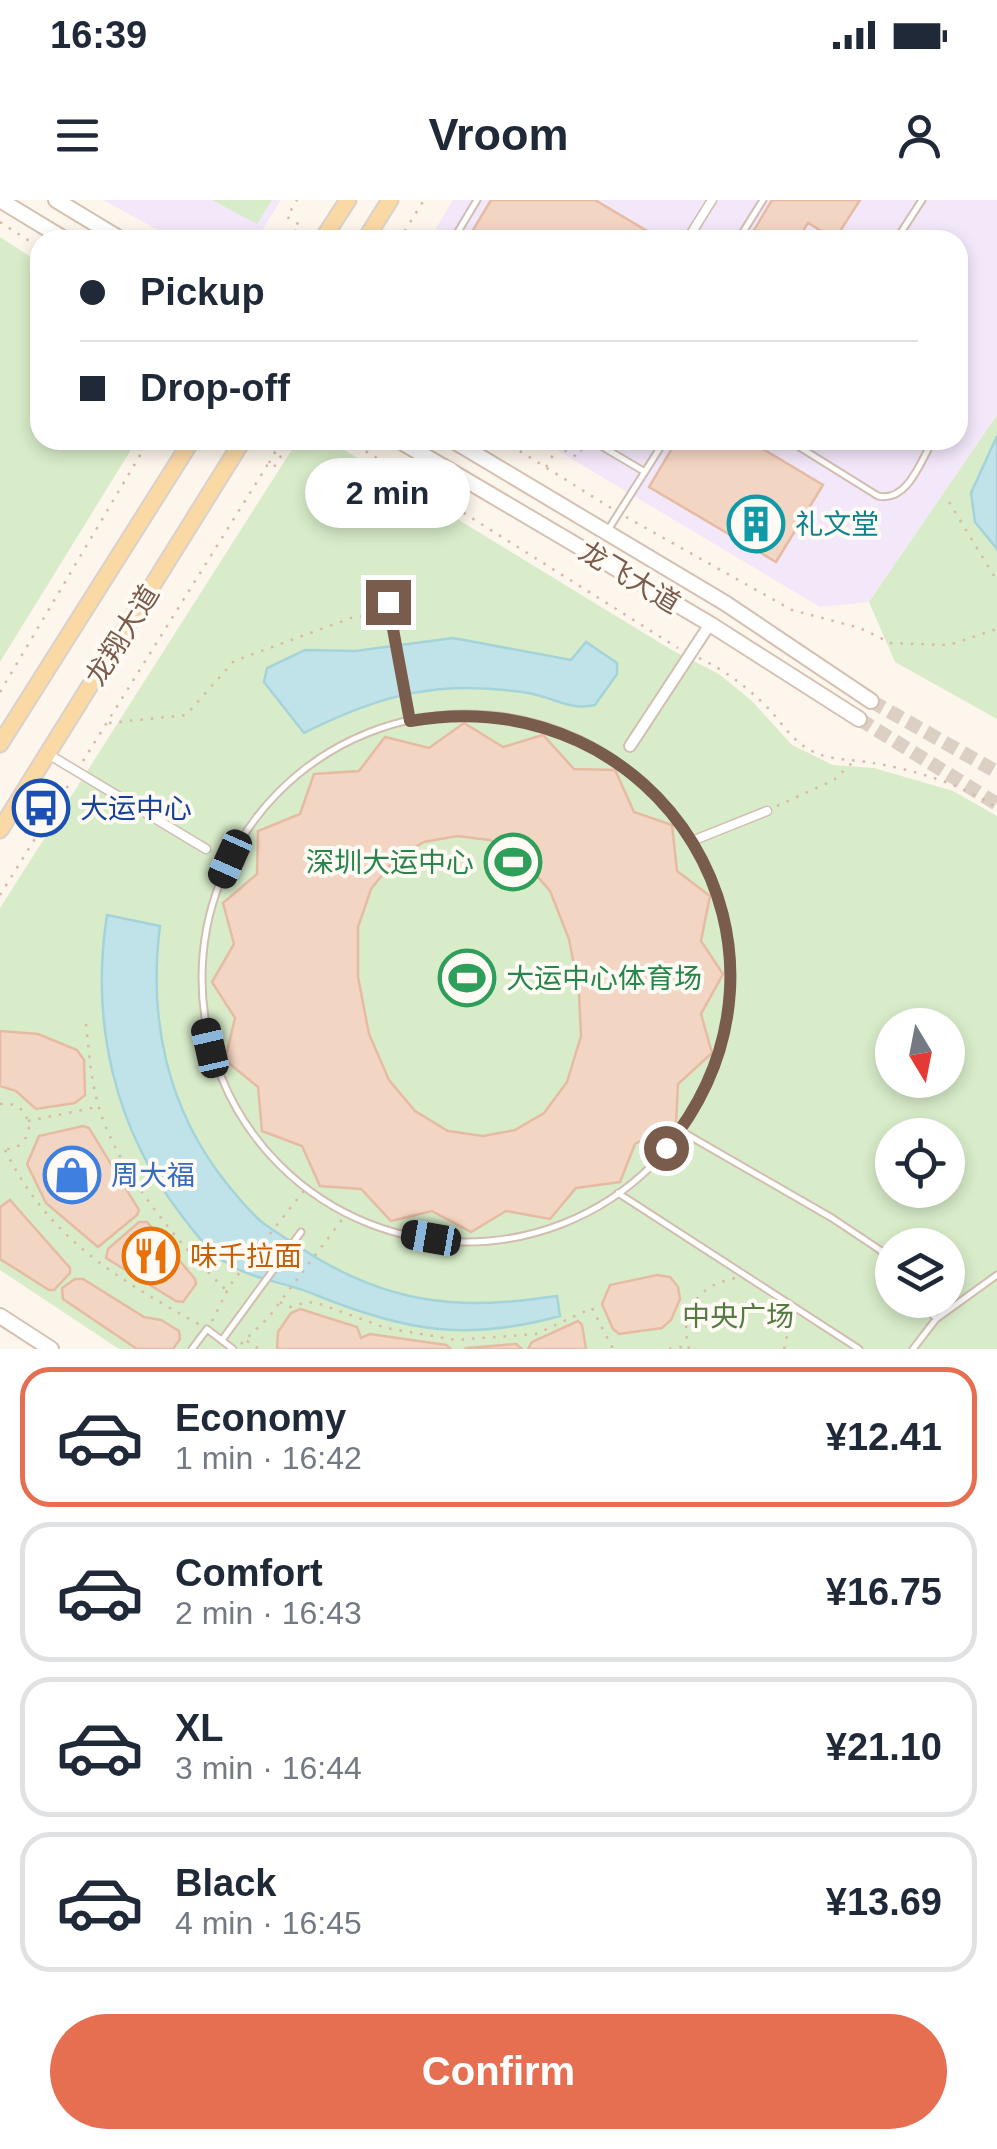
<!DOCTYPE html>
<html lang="en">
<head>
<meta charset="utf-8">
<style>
	body { margin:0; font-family:Helvetica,"Noto Sans SC",sans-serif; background:#f2f2f3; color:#1f2937; height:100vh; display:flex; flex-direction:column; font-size:38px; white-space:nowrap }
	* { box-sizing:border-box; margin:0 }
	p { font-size:32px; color:#747a83 }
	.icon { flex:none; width:55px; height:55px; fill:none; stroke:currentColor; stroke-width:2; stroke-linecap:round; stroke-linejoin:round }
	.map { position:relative; height:1149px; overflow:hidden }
	.panel { display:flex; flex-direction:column; background:#fff; flex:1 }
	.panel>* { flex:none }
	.top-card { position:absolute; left:30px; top:30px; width:938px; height:220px; border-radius:30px; box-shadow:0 5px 15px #0003; display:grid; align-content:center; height:220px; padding:0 50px; background:#fff }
	.needle { width:65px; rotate:170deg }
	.tools { position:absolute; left:875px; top:808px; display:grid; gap:20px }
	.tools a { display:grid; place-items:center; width:90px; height:90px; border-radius:50%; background:#fff; box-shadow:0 5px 15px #0003; font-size:50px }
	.end { position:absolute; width:45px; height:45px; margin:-22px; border:12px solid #7a5c4d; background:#fff; box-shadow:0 0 0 5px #fff }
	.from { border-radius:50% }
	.bubble { position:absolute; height:70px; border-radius:35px; background:#fff; box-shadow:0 5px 15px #0003; font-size:32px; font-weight:700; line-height:70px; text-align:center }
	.car { position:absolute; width:30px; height:60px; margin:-30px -15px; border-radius:12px; box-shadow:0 0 8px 2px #0007; background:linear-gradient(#222 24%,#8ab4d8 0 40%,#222 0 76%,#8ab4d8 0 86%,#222 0) }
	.top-card b { display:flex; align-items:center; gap:35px; height:95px; font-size:38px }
	.top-card b+b { border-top:2px solid #e0e1e3 }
	.top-card i { width:25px; height:25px; background:#1f2937 }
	ul { padding:18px 0 0; list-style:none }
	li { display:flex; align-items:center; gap:30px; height:140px; margin:0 20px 15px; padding:0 30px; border:5px solid #e0e1e3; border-radius:30px }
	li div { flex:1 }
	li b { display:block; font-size:38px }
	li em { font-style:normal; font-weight:700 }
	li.on { border-color:#e76f51 }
	li>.icon { width:90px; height:90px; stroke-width:1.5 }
	.primary-button { display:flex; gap:20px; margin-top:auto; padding:20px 50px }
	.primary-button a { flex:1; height:115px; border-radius:60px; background:#e76f51; color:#fff; font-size:40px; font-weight:700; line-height:115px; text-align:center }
	.status { display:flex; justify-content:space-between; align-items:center; height:70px; padding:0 50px; background:#fff; direction:ltr }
	.status svg { height:28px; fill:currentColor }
	header { display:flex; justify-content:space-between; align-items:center; height:130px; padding:0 50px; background:#fff; font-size:45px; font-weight:700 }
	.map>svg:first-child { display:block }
	.education { fill:#f3e8fa }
	.green { fill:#d8ecc9; fill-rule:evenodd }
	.water { fill:#bfe3e8; stroke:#a5d3da; stroke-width:2.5 }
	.building { fill:#f3d5c3; stroke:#e6bba3; stroke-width:2.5; fill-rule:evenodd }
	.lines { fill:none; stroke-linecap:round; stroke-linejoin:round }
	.secondary-tunnel { stroke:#dcd0c4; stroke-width:14; stroke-dasharray:14 7; stroke-linecap:butt }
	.service-casing { stroke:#d1beb0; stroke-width:9 }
	.pedestrian-casing { stroke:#d1beb0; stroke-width:11 }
	.minor-casing { stroke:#d1beb0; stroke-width:14 }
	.secondary-casing { stroke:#d6c0b0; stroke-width:18 }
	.primary-casing { stroke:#dad1cd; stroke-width:19 }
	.path { stroke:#d9b8a5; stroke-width:2.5; stroke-dasharray:2.5 8; stroke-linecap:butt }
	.service { stroke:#fff; stroke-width:5 }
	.pedestrian { stroke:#fff; stroke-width:8 }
	.minor { stroke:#fff; stroke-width:10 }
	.secondary { stroke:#fff; stroke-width:14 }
	.primary { stroke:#fbd9a5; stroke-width:15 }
	.route { stroke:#7a5c4d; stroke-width:12 }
	.labels { text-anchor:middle; stroke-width:8; stroke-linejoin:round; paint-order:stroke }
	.culture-label { font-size:28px; fill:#0d838f; stroke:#fffaf3; text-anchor:start }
	.street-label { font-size:28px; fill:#7a5c4d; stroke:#fffaf3 }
	.transit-label { font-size:28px; fill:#164399; stroke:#fffaf3; text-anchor:start }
	.leisure-label { font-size:28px; fill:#27864d; stroke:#fffaf3; text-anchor:end }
	.shop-label { font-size:28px; fill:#366cbe; stroke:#fffaf3; text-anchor:start }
	.food-label { font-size:28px; fill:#c56008; stroke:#fffaf3; text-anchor:start }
	.park-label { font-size:28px; fill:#537a41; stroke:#fffaf3 }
</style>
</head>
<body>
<div class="status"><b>16:39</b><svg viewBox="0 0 49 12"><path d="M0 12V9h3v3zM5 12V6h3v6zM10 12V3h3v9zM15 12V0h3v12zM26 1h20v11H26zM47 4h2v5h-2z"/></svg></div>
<header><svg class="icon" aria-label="menu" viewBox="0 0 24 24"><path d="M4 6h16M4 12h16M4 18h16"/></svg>Vroom<svg class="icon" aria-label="person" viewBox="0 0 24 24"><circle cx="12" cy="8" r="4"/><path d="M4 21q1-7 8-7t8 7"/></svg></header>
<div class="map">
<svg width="997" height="1149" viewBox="0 0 997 1149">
	<rect width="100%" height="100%" fill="#fdf6ec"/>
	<!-- education -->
	<path class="education" d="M103,0H281L256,40H176Z
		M453,0H997V215L869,402L820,407L540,240H958V40H429Z"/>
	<!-- green -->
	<path class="green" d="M212,0H272L257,24Z
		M0,37L40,63V240H137L0,462Z
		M997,215V519L895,462L869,402Z
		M298,240H328L670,449L719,474L752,501L792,545L833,565L874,568L953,591L997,616V1149H119L0,1070V708ZM892,825H948V880H892ZM892,935H948V990H892ZM892,1045H948V1100H892Z"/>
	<!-- water -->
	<path class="water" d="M997,236V349L975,322L971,293Z
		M453,438L571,460L586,442L617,463V474L595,505C569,511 553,497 528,493C441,479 381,494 304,533L264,482L267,468L305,450L355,451Z
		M107,715L160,726C148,819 167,909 227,984C238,997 249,1012 263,1023C275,1032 289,1040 301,1048C346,1078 396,1098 450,1102C486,1105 521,1101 557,1096L560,1116C465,1142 405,1131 316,1095C289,1083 255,1080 230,1065C210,1054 196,1034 182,1016C115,930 90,823 107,715Z"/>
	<!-- building -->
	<path class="building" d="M491,0H595L647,31L641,40H467Z
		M772,0H860L835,39L808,23L797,40H748Z
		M677,240H748L823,285L776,362L649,287Z
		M464,523L503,547L543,535L574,569L615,570L634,612L672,625L677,671L710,696L701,741L723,774L701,814L712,853L678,884L676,924L635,944L620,982L576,988L550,1019L506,1011L471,1032L432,1011L391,1021L361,989L320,986L302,946L262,931L258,887L225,860L235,818L212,782L234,744L223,703L257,674L258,631L300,614L314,574L359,571L385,537L429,548ZM457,636L490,640L523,660L550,691L569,739L579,792L581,836L567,882L544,913L515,930L483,936L448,931L415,911L389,880L369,834L358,777V727L371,689L395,659L424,642Z
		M0,831L38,834L77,850L84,860L85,895L75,903L36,909L16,891L0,886Z
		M83,926L89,928L139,1010L137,1015L98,1047L46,1003L27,964L39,936Z
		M10,1000L70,1068V1073L54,1090H49L0,1059V1007Z
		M139,1022H147L195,1079L196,1084L183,1102L176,1101L106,1058L108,1049Z
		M657,1075L670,1077L678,1087L680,1099L671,1120L662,1128L619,1134L613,1129L602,1104L610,1085Z
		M75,1079H83L144,1117L161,1120L179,1131L180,1139L173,1149H137L63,1099L62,1088Z
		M300,1109L357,1127L361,1138L370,1134L446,1145L451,1149H277L278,1132L291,1113Z
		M578,1121L582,1125L586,1149H528L532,1142Z
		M516,1144L522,1149H464L467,1148Z"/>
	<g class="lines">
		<!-- secondary-tunnel -->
		<path class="secondary-tunnel" d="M871,501L997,572
			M859,519L997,604"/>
		<!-- service casing -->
		<g class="service-casing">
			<path id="service" d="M453,40L477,0
				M738,40L763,0
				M896,40L922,0
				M591,240L645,272
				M788,240L878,296C907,303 921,261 933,240
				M608,330L665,240
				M388,401L410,521
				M202 778a264 264 0 1 1 528 0a264 264 0 1 1-528 0Z
				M681,931L832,1018L880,1050L892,1066
				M618,993L859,1149
				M921,1100L936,1119
				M222,1140L301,1032
				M192,1149L207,1129L233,1149
				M913,1149L936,1119L997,1075"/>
		</g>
		<!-- pedestrian casing -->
		<g class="pedestrian-casing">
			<path id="pedestrian" d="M687,40L712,0
				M48,554L206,649
				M692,641L767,611"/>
		</g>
		<!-- minor casing -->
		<g class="minor-casing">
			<path id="minor" d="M630,546L710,424"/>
		</g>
		<!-- secondary casing -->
		<g class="secondary-casing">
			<path id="secondary" d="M0,0L66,40
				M56,0L122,40
				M398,240L710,424L859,519
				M452,240L725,403L871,501
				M0,1116L51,1149"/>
		</g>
		<!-- primary casing -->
		<g class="primary-casing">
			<path id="primary" d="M322,40L348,0
				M365,40L390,0
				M0,544L192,240
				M0,630L243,240"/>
		</g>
		<!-- path -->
		<path class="path" d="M0,22L40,48
			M288,40L300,25L287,17L297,0
			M399,40L424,0
			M348,240L678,448
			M502,240L611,308
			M546,240L577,257L584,246
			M269,263L282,240
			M546,267L557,248
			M949,302L997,381
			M626,317L792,410L860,428L891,443L949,445L997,429
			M699,458C726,471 747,487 768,508C782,523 793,542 812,551C831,561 853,559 873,563C915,570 961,584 997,608
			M0,492L149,240
			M109,523L186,515L234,461L354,417L383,414
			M83,561L268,264L274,267L291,240
			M777,606L834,580L855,560
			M217,653L230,659
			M0,695L71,581
			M86,824C89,852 91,881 99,908C120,975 177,1042 226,1090
			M0,904C16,902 27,910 29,927C27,943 16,951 0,949
			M28,921L97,907
			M5,950C50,1040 115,1077 200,1125
			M280,1102L290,1107L307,1102L317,1103L386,1128L456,1140L536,1134L592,1108L613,1149
			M212,1121L230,1085L306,988
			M247,1141L259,1149
			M241,1144L268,1118L347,1013
			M669,1149L687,1146
			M689,1149C678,1112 699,1084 736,1078
			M784,1149L789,1128L785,1112"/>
		<!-- service -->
		<use href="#service" class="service"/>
		<!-- pedestrian -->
		<use href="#pedestrian" class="pedestrian"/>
		<!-- minor -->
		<use href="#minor" class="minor"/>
		<!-- secondary -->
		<use href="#secondary" class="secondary"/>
		<!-- primary -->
		<use href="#primary" class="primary"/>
	</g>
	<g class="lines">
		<!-- route -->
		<path class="route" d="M388,402L410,521C660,477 829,749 666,948"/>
	</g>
	<!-- icons -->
	<defs>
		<g id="building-ring" transform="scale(2.875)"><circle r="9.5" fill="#fffaf3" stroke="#0f9aa8" stroke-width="1.5"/><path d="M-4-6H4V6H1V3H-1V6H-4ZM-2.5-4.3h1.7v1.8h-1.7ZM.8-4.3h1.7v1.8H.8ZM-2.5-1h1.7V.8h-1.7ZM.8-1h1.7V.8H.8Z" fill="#0f9aa8"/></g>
		<g id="bus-ring" transform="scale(2.875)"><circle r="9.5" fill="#fffaf3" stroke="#1a4fb4" stroke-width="1.5"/><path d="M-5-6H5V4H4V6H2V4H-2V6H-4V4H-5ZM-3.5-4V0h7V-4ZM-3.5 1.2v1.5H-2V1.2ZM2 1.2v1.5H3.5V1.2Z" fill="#1a4fb4"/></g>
		<g id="stadium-ring" transform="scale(2.875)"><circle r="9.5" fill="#fffaf3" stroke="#2e9e5b" stroke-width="1.5"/><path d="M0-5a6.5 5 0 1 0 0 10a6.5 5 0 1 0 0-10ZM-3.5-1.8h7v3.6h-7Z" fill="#2e9e5b"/></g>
		<g id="shop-ring" transform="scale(2.875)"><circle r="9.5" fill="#fffaf3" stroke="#3f7fe0" stroke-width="1.5"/><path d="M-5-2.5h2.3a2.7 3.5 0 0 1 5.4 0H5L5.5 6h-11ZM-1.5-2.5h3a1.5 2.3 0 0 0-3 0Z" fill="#3f7fe0"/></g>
		<g id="restaurant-ring" transform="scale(2.875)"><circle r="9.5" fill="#fffaf3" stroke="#e8710a" stroke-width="1.5"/><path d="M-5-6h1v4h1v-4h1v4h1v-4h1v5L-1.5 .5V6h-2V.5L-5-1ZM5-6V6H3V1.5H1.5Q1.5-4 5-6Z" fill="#e8710a"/></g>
	</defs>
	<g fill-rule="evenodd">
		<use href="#building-ring" x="756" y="324"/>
		<use href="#bus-ring" x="41" y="608"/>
		<use href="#stadium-ring" x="513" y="662"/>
		<use href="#stadium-ring" x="467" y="778"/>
		<use href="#shop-ring" x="72" y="975"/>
		<use href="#restaurant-ring" x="151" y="1056"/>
	</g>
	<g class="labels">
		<!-- culture labels -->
		<g class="culture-label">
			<text x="795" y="334">礼文堂</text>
		</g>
		<!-- street labels -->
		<g class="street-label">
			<text transform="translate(630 377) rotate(31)" y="10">龙飞大道</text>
			<text transform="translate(122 435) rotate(-58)" y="10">龙翔大道</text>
		</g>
		<!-- transit labels -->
		<g class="transit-label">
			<text x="80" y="618">大运中心</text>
		</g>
		<!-- leisure labels -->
		<g class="leisure-label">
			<text x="474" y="672">深圳大运中心</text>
			<text x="506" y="788" text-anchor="start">大运中心体育场</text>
		</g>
		<!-- shop labels -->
		<g class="shop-label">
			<text x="111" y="985">周大福</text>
		</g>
		<!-- food labels -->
		<g class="food-label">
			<text x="190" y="1066">味千拉面</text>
		</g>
		<!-- park labels -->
		<g class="park-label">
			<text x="738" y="1126">中央广场</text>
		</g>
	</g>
</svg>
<div class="tools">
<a><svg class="needle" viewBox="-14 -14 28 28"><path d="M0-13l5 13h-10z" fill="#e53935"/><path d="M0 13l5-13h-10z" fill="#747a83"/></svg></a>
<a><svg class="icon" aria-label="locate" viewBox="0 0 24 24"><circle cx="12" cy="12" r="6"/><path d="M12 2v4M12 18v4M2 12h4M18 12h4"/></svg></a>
<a><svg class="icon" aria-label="layers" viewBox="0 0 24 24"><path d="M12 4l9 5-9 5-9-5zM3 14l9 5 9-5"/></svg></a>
</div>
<i class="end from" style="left:666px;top:948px"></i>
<i class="end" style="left:388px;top:402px"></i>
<div class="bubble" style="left:305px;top:258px;width:165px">2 min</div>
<i class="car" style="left:230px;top:659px;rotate:204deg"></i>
<i class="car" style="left:210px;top:848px;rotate:347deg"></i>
<i class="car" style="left:431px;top:1038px;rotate:280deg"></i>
<div class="top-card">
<b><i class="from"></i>Pickup</b>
<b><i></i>Drop-off</b>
</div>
</div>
<section class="panel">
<ul>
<li class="on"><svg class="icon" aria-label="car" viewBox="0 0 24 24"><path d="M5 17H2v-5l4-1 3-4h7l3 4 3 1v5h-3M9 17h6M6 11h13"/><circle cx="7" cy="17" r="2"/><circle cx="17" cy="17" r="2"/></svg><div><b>Economy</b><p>1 min · 16:42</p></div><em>¥12.41</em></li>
<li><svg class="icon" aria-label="car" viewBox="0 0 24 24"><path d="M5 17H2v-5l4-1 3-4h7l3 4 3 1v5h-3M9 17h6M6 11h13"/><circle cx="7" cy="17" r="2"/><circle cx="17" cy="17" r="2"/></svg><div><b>Comfort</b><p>2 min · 16:43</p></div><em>¥16.75</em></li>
<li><svg class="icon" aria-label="car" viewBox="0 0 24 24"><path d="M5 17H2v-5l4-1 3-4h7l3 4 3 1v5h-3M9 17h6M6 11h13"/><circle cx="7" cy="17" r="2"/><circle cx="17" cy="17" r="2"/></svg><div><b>XL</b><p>3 min · 16:44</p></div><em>¥21.10</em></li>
<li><svg class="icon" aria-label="car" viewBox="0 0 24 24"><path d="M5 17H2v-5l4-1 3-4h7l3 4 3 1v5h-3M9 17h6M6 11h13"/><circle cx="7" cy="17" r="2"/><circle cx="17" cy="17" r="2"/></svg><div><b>Black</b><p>4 min · 16:45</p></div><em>¥13.69</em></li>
</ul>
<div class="primary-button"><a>Confirm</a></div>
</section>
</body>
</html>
